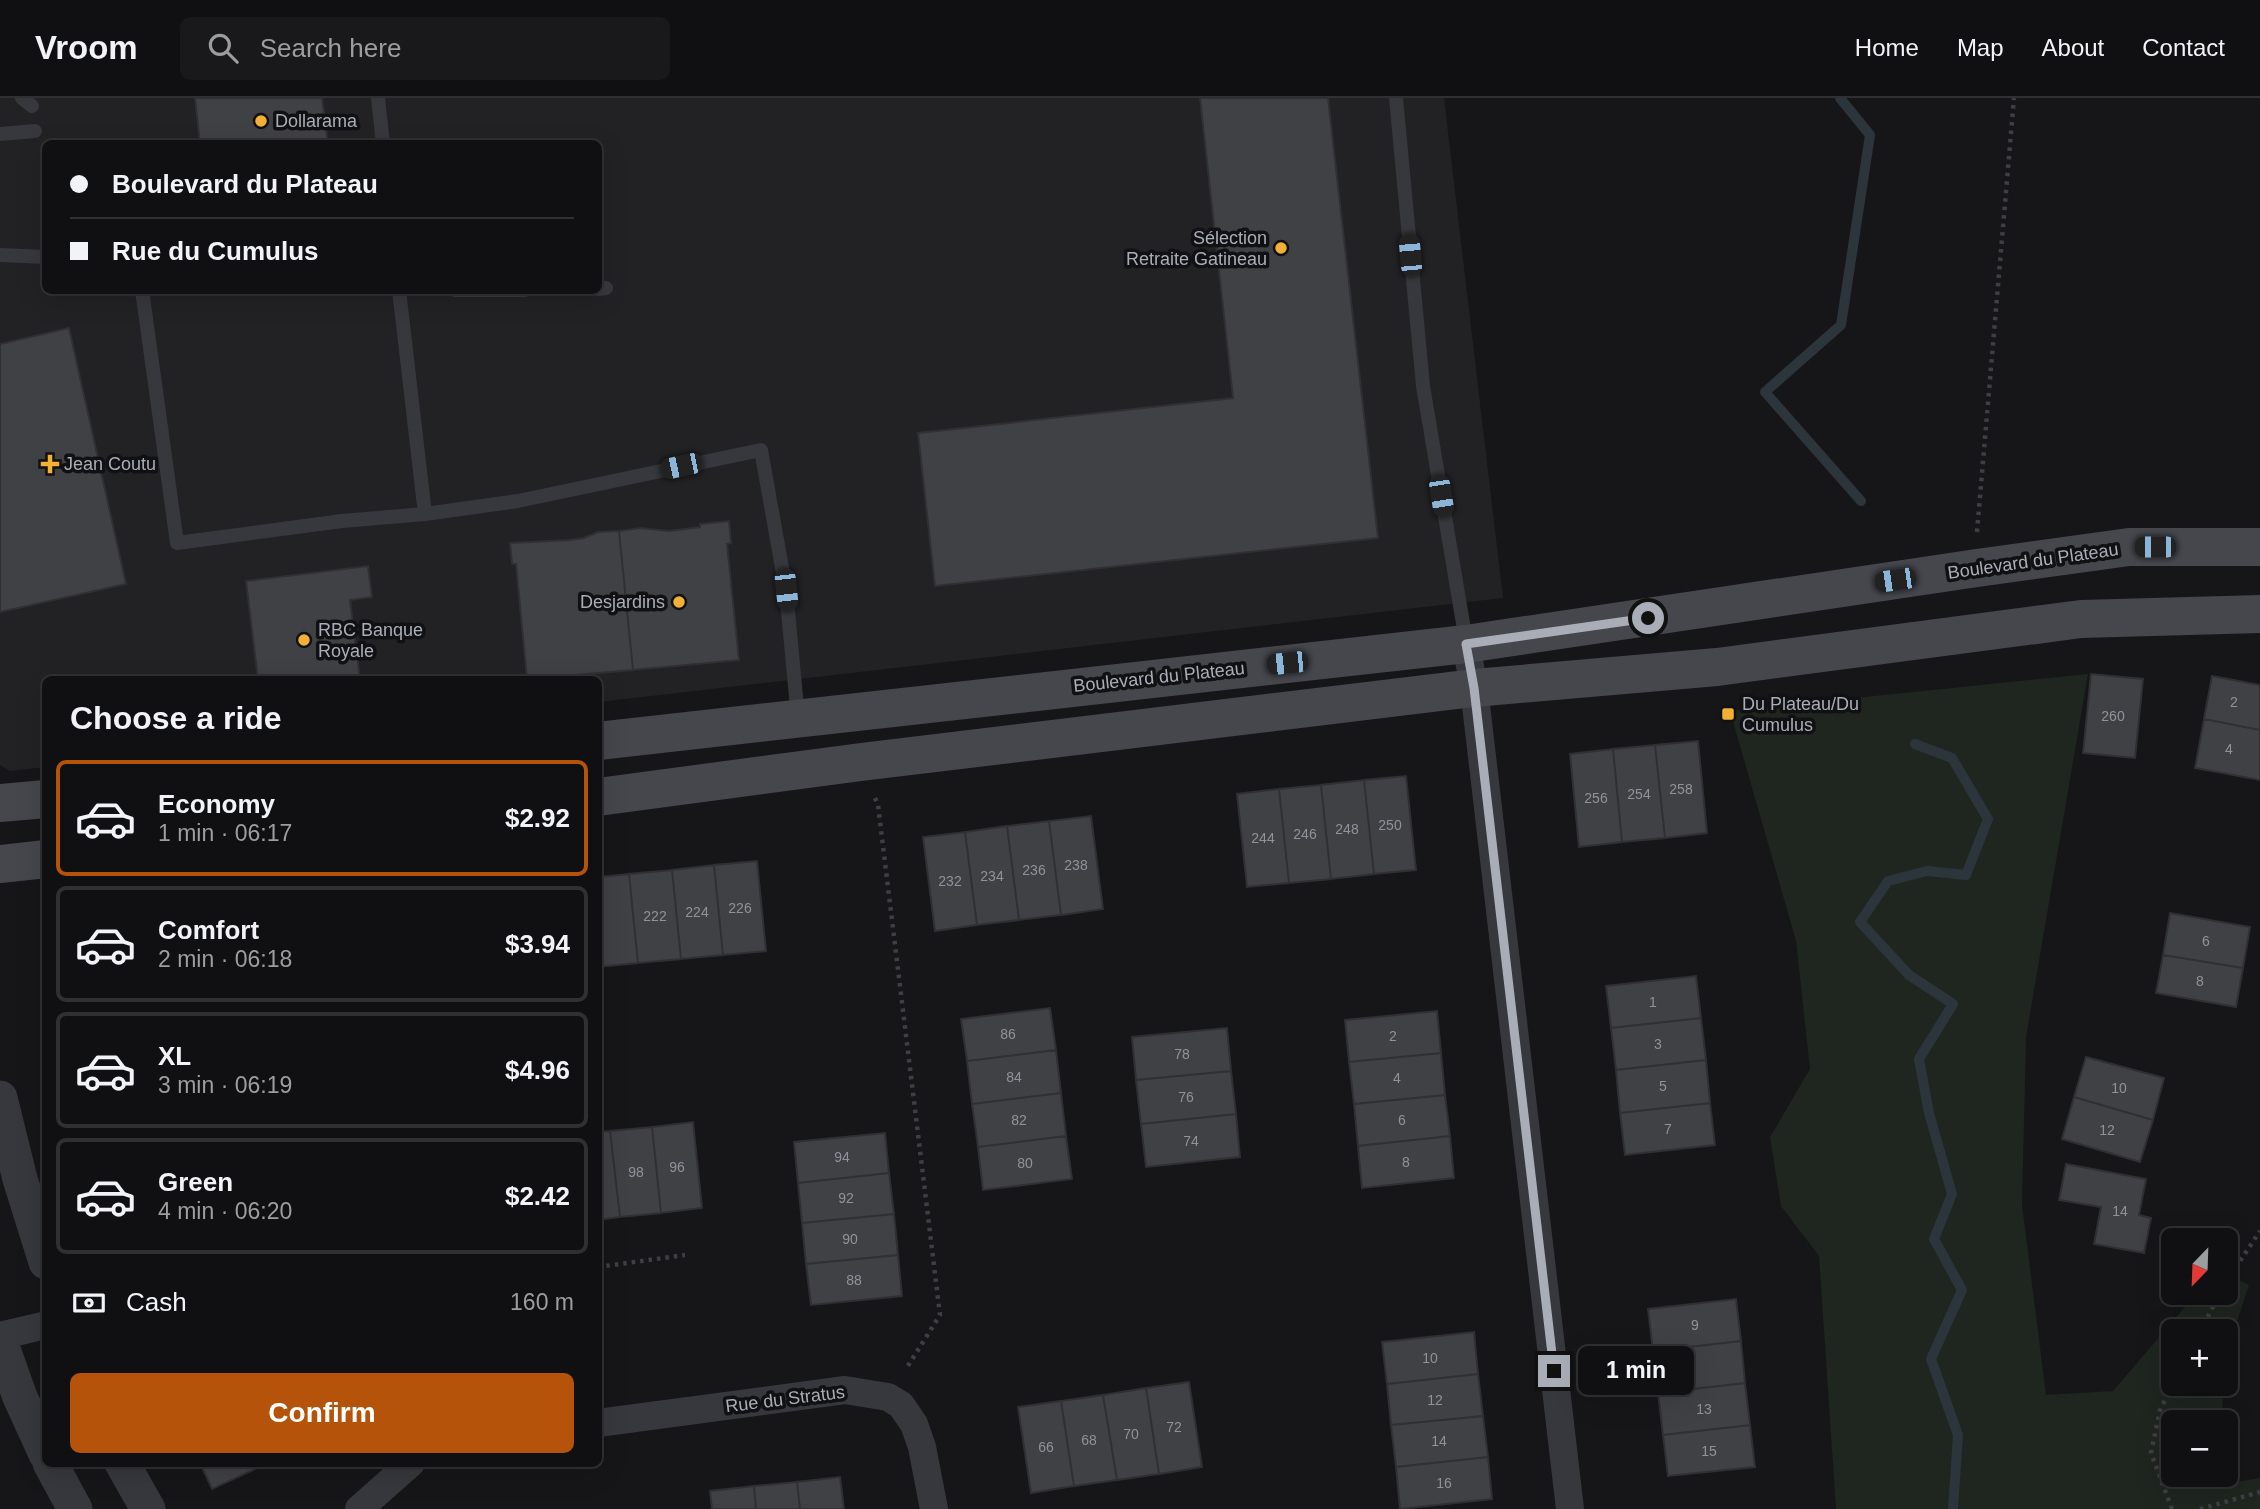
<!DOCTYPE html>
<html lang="en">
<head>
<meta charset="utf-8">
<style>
	body { margin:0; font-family:Arial,sans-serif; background:#19191b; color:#f1f3f6; height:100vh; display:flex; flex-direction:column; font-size:26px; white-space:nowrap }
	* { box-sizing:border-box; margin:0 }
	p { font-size:23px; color:#9c9d9f }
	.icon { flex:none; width:38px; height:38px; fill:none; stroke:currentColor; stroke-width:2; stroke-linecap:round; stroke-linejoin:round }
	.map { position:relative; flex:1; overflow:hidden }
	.side { position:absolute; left:42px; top:578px; width:560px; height:791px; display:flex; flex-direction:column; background:#101012; border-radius:10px; box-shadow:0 7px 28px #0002,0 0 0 2px #303032 }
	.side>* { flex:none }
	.top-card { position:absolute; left:42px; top:42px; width:560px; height:154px; border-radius:10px; box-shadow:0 7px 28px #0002,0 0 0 2px #303032; display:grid; align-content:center; height:154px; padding:0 28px; background:#101012 }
	.needle { width:46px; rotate:203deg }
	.fabs { position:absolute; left:2161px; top:1130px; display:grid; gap:14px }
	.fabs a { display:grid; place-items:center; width:77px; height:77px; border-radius:10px; background:#101012; box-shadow:0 7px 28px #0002,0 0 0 2px #303032; font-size:35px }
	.end { position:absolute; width:32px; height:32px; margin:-16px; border:9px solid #a8adb8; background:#111; box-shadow:0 0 0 4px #111 }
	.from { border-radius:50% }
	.bubble { position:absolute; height:49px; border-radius:10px; background:#101012; box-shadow:0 7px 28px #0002,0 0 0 2px #303032; font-size:23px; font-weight:600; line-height:49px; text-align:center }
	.car { position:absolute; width:21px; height:42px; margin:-21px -10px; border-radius:9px; box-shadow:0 0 5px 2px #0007; background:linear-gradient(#222 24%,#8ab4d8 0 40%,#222 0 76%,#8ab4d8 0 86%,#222 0) }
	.top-card b { display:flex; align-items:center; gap:24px; height:66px; font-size:26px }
	.top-card b+b { border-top:2px solid #303032 }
	.top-card i { width:18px; height:18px; background:#f1f3f6 }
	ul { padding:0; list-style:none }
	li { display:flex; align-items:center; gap:21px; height:116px; margin:0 14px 10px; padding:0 14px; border:4px solid #303032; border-radius:10px }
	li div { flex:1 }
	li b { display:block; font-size:26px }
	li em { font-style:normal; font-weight:600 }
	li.active { border-color:#b45309 }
	li>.icon { width:63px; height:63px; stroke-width:1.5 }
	h2 { padding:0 28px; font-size:32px; line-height:84px }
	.pay { display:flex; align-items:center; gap:18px; height:77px; padding:0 28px; font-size:26px }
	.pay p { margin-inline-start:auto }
	.primary-button { display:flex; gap:14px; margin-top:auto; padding:14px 28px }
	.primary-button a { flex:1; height:80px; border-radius:10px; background:#b45309; color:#fff; font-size:28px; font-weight:600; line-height:80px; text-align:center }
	header { display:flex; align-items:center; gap:42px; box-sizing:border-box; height:98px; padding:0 35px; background:#101012; border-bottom:2px solid #303032 }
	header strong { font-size:33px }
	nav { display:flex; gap:38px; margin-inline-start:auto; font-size:24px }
	.search { width:490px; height:63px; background:#19191b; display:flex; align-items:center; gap:18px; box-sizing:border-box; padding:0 24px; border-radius:10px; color:#9c9d9f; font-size:26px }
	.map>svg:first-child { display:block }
	.built { fill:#222225; fill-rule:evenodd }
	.green { fill:#1e261f }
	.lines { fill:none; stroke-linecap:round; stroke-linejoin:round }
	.stream { stroke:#2c353c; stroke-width:10 }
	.building { fill:#404145; stroke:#303034; stroke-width:2 }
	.path { stroke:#3d3f44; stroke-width:4.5; stroke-dasharray:3.5 5; stroke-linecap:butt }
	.service { stroke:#37383d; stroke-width:14 }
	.minor { stroke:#37383d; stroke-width:28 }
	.tertiary { stroke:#37383d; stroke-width:35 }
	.secondary { stroke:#45474d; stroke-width:38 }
	.route { stroke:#a8adb8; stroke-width:9 }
	.poi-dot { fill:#f2b134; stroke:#111113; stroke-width:2.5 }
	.labels { text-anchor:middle; stroke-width:7; stroke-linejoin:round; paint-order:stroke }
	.number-label { font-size:14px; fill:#8e929b }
	.poi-label { font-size:18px; fill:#a8adb8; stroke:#111113; text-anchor:start }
	.street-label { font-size:18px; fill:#a8adb8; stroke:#111113 }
</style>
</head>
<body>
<header>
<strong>Vroom</strong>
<div class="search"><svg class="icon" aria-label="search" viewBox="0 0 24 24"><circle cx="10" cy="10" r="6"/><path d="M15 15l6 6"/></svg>Search here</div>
<nav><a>Home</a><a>Map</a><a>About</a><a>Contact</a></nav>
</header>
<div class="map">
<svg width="2260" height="1411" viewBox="0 0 2260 1411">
	<rect width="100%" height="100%" fill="#161618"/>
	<!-- built -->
	<path class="built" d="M0,0H1444L1503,500L599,604L598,581H46L45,669L10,673L0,667ZM46,46H598V192H46Z"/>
	<!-- green -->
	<path class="green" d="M2088,576L2026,939L2022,1107L2046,1297L2113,1293L2197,1195H2226V1176L2249,1187L2226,1256V1234H2174V1286H2224L2221,1325H2174V1377H2218V1387L2260,1380V1411H1836L1819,1158L1781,1108L1770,1039L1810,971L1796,843L1730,613Z"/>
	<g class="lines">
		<!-- stream -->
		<path class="stream" d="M1840,0L1870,37L1841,227L1765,294L1861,403
			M1915,646L1952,660L1988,721L1966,777L1927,773L1888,783L1860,824L1909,877L1953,906L1919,961L1929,1015L1952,1096L1934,1141L1962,1192L1931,1261L1958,1337L1953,1411"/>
	</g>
	<!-- building -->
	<path class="building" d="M195,0H322L328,46H200Z
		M1200,0H1328L1378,440L935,488L918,335L1233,300Z
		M69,230L126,486L0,514V246Z
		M729,423L731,445L727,446L739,562L633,572L619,433L640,430L669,433L700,429V426Z
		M619,433L633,572L527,581L516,466H512L510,445L570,442L584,440L598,434Z
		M368,468L372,499L350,502L360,581H258L246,483Z
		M2091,576L2143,581L2135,660L2083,655Z
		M2212,578L2260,587V632L2204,621Z
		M2204,621L2260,632V682L2195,670Z
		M1698,643L1707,735L1665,740L1655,647Z
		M1655,647L1665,740L1622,744L1613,651Z
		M1613,651L1622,744L1579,749L1570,656Z
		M1406,678L1416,772L1374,776L1364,682Z
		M1364,682L1374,776L1331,781L1321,687Z
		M1321,687L1331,781L1289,785L1279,691Z
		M1279,691L1289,785L1247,789L1237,696Z
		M1091,718L1103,811L1061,817L1049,723Z
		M1049,723L1061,817L1019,822L1007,728Z
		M1007,728L1019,822L977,827L965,734Z
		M965,734L977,827L935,833L923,739Z
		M757,763L766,853L723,857L714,767Z
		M714,767L723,857L681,861L672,772Z
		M672,772L681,861L638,865L629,776Z
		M629,776L638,865L598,869V779Z
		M2170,815L2250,829L2243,870L2163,857Z
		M2163,857L2243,870L2236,909L2156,895Z
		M1696,878L1701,920L1611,930L1606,888Z
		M1050,910L1056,952L967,963L961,921Z
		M1437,913L1441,955L1349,964L1345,922Z
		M1701,920L1706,962L1616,972L1611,930Z
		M1227,930L1231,973L1136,982L1132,939Z
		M1056,952L1061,995L972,1006L967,963Z
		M1441,955L1445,997L1354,1006L1349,964Z
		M2086,959L2164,980L2153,1022L2074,999Z
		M1706,962L1710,1005L1620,1015L1616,972Z
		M1231,973L1236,1016L1141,1026L1136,982Z
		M1061,995L1066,1038L978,1049L972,1006Z
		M1445,997L1450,1038L1358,1048L1354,1006Z
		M2074,999L2153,1022L2140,1064L2062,1041Z
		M1710,1005L1715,1047L1625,1057L1620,1015Z
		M1236,1016L1240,1059L1146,1069L1141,1026Z
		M693,1024L702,1110L661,1115L652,1029Z
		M652,1029L661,1115L620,1119L610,1033Z
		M610,1033L620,1119L598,1122V1034Z
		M885,1035L889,1075L798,1085L794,1044Z
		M1066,1038L1072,1081L983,1092L978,1049Z
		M1450,1038L1454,1080L1362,1090L1358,1048Z
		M2066,1066L2146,1081L2139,1117L2151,1120L2144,1155L2094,1146L2101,1109L2059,1102Z
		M889,1075L894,1116L802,1125L798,1085Z
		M894,1116L898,1157L806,1166L802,1125Z
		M898,1157L902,1198L811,1207L806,1166Z
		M1736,1201L1741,1243L1653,1253L1648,1211Z
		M1474,1234L1478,1276L1387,1286L1382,1244Z
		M1741,1243L1745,1285L1658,1295L1653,1253Z
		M1478,1276L1483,1318L1391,1327L1387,1286Z
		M1189,1284L1202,1369L1159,1376L1146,1290Z
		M1745,1285L1750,1327L1663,1337L1658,1295Z
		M1146,1290L1159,1376L1117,1382L1103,1297Z
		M1103,1297L1117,1382L1074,1388L1061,1303Z
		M1061,1303L1074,1388L1031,1395L1018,1309Z
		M1483,1318L1488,1359L1396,1369L1391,1327Z
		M1750,1327L1755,1369L1668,1378L1663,1337Z
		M1488,1359L1492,1401L1400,1411L1396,1369Z
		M200,1365H268L212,1391Z
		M840,1379L844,1411H800L797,1384Z
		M797,1384L800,1411H756L754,1388Z
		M754,1388L756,1411H712L710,1393Z"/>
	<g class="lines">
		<!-- path -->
		<path class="path" d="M1977,434L2014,0
			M875,700L878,707L940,1217L906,1271
			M598,1169L685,1157
			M2226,1184L2260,1133
			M2200,1234L2220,1195
			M2172,1411L2151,1355L2160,1312L2174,1285
			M2200,1411L2260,1394"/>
		<!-- service -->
		<path class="service" d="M22,0L32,8
			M378,0L383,46
			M1396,0L1423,288L1466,543
			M0,36L35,33
			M0,157L46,159
			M598,191L606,190
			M142,192L177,445L342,423L425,416L518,403L761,352L786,492L798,620
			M399,192L425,416
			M455,192H525"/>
		<!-- minor -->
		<path class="minor" d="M1466,546L1474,590L1570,1411
			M0,1238L46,1227
			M598,1325L845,1292L888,1299L901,1307L914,1326L922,1349L934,1411
			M359,1411L411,1365"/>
		<!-- tertiary -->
		<path class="tertiary" d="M0,1000L20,1081L46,1164
			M0,1243L20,1299L46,1356
			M50,1365L75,1411
			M122,1365L148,1411"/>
		<!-- secondary -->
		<path class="secondary" d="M598,643L1466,546L1977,470L2129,449H2260
			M598,699L861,664L1474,590L1717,569L2081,521L2260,516
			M0,705L46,701
			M0,766L46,761"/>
	</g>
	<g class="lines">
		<!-- route -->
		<path class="route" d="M1554,1273L1474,590L1466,546L1648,520"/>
	</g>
	<!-- markers -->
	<g class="poi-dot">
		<circle cx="261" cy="23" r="7"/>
		<circle cx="1281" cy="150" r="7"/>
		<path d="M46.5 355.5h7v7h7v7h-7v7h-7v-7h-7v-7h7z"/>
		<circle cx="679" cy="504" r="7"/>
		<circle cx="304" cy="542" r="7"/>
		<rect x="1721" y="609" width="14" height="14" rx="3.5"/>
	</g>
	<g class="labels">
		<!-- number labels -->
		<g class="number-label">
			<text x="2234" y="609">2</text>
			<text x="2113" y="623">260</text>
			<text x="2229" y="656">4</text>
			<text x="1681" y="696">258</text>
			<text x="1639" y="701">254</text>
			<text x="1596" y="705">256</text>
			<text x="1390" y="732">250</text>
			<text x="1347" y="736">248</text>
			<text x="1305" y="741">246</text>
			<text x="1263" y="745">244</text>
			<text x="1076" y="772">238</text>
			<text x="1034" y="777">236</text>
			<text x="992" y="783">234</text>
			<text x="950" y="788">232</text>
			<text x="740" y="815">226</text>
			<text x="697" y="819">224</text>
			<text x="655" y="823">222</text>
			<text x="2206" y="848">6</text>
			<text x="2200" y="888">8</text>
			<text x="1653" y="909">1</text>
			<text x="1008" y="941">86</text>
			<text x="1393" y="943">2</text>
			<text x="1658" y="951">3</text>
			<text x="1182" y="961">78</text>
			<text x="1014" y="984">84</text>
			<text x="1397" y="985">4</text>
			<text x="1663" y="993">5</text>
			<text x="2119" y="995">10</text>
			<text x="1186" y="1004">76</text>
			<text x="1019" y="1027">82</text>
			<text x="1402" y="1027">6</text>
			<text x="1668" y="1036">7</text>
			<text x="2107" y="1037">12</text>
			<text x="1191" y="1048">74</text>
			<text x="842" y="1064">94</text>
			<text x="1406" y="1069">8</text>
			<text x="1025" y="1070">80</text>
			<text x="677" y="1074">96</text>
			<text x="636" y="1079">98</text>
			<text x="846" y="1105">92</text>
			<text x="2120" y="1118">14</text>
			<text x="850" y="1146">90</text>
			<text x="854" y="1187">88</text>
			<text x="1695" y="1232">9</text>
			<text x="1430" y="1265">10</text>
			<text x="1435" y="1307">12</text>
			<text x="1704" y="1316">13</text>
			<text x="1174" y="1334">72</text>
			<text x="1131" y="1341">70</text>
			<text x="1089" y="1347">68</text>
			<text x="1439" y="1348">14</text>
			<text x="1046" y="1354">66</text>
			<text x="1709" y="1358">15</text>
			<text x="1444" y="1390">16</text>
		</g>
		<!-- poi labels -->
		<g class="poi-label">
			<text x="275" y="29">Dollarama</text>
			<text x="1267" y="146" text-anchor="end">Sélection<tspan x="1267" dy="21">Retraite Gatineau</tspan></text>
			<text x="64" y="372">Jean Coutu</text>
			<text x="665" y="510" text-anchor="end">Desjardins</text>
			<text x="318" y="538">RBC Banque<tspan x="318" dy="21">Royale</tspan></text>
			<text x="1742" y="612">Du Plateau/Du<tspan x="1742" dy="21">Cumulus</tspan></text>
		</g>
		<!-- street labels -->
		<g class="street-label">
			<text transform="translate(2033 463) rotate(-8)" y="6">Boulevard du Plateau</text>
			<text transform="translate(1159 579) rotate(-6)" y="6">Boulevard du Plateau</text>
			<text transform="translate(785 1301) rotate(-7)" y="6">Rue du Stratus</text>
		</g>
	</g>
</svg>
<div class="fabs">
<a><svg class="needle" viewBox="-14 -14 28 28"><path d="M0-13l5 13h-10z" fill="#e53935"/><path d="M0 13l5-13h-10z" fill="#9c9d9f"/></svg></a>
<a>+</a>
<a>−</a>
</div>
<i class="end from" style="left:1648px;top:520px"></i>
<i class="end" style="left:1554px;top:1273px"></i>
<div class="bubble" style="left:1578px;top:1248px;width:116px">1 min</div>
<i class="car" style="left:1410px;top:157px;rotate:355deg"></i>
<i class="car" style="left:681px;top:368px;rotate:258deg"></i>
<i class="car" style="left:1441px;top:398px;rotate:171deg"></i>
<i class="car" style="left:2155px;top:449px;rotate:270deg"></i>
<i class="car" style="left:1895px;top:482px;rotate:262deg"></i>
<i class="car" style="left:786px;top:492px;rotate:174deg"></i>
<i class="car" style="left:1287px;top:565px;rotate:264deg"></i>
<div class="top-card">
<b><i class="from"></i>Boulevard du Plateau</b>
<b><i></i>Rue du Cumulus</b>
</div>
<section class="side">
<h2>Choose a ride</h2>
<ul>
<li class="active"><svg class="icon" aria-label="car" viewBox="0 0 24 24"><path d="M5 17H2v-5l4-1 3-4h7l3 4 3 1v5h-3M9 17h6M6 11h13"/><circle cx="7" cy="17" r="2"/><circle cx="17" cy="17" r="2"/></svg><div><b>Economy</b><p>1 min · 06:17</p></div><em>$2.92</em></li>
<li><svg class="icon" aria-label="car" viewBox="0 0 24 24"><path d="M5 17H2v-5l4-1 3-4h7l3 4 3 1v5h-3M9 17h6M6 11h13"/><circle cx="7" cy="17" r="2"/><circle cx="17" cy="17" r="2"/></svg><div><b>Comfort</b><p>2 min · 06:18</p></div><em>$3.94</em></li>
<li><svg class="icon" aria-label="car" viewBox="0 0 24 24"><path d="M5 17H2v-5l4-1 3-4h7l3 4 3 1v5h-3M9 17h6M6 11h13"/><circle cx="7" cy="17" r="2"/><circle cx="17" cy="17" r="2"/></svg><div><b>XL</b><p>3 min · 06:19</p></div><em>$4.96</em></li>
<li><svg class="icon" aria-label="car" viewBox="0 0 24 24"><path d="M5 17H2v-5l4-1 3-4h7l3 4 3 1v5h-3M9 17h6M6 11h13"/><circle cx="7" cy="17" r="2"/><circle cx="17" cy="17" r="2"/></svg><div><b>Green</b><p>4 min · 06:20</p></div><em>$2.42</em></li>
</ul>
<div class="pay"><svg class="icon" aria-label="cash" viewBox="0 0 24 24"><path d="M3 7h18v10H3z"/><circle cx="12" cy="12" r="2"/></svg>Cash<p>160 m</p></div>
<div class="primary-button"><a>Confirm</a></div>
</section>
</div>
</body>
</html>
